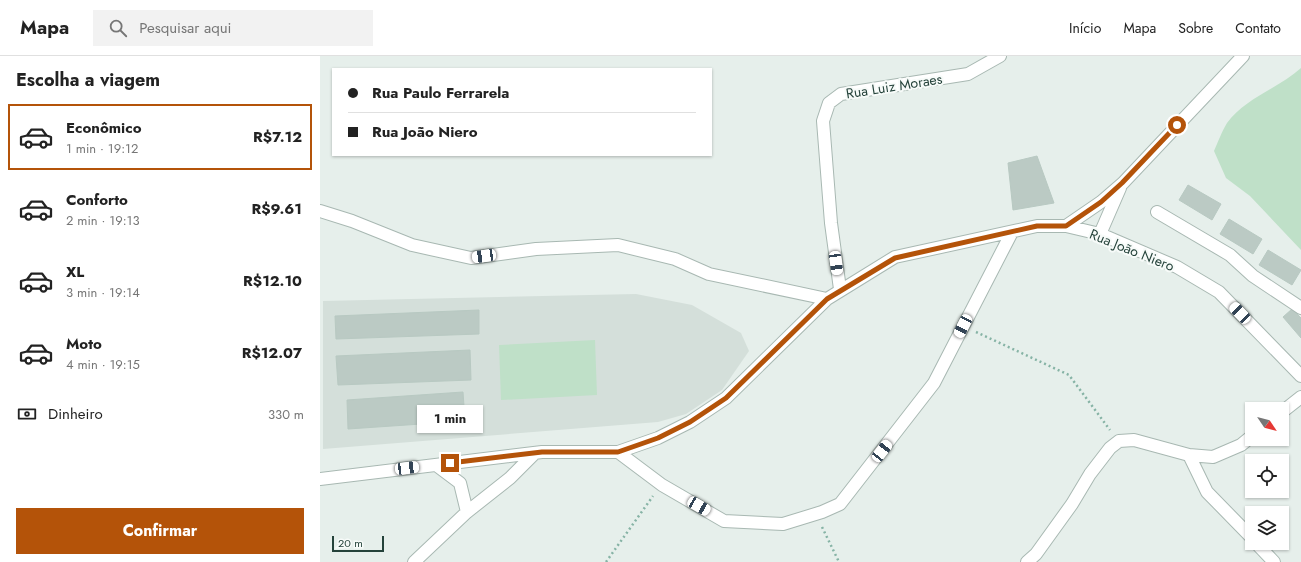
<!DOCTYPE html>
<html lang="pt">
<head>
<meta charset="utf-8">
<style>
	body { margin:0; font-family:Jost,sans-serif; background:#f2f2f2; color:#222; height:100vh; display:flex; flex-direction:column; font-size:15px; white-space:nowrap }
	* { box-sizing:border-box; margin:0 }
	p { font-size:13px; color:#767676 }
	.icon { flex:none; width:22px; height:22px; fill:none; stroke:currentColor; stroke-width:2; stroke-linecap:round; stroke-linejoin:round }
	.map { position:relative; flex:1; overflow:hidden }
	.side { display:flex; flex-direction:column; background:#fff; width:320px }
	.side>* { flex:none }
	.banner { position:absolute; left:12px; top:12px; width:380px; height:88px; border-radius:0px; box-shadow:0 1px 3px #0004; display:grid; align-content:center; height:88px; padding:0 16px; background:#fff }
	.needle { width:26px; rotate:125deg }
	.buttons { position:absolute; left:925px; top:346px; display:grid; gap:8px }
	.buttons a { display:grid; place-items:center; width:44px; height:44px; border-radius:0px; background:#fff; box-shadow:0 1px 3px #0004; font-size:20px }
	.scale { position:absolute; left:12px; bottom:10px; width:52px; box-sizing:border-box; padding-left:4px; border:2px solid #24423a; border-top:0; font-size:11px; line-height:14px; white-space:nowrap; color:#24423a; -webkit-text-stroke:3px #f7fbf9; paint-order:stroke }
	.end { position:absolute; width:18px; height:18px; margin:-9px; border:5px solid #b45309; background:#fff; box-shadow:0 0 0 2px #fff }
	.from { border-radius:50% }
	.bubble { position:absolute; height:28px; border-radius:0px; background:#fff; box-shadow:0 1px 3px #0004; font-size:13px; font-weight:700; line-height:28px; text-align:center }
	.car { position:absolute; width:12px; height:24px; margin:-12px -6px; border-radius:5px; box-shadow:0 0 3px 1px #0007; background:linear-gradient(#fff 24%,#345 0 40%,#fff 0 76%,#345 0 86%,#fff 0) }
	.banner b { display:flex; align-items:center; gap:14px; height:38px; font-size:15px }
	.banner b+b { border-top:1px solid #e0e0e0 }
	.banner i { width:10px; height:10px; background:#222 }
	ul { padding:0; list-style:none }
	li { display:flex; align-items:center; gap:12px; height:66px; margin:0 8px 6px; padding:0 8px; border:2px solid transparent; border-radius:0px }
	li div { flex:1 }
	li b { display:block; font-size:15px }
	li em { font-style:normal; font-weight:700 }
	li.active { border-color:#b45309 }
	li>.icon { width:36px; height:36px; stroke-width:1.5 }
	h2 { padding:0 16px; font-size:18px; line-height:48px }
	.pay { display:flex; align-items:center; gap:10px; height:44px; padding:0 16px; font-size:15px }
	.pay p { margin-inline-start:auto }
	.button { display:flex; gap:8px; margin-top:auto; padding:8px 16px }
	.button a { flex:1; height:46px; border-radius:0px; background:#b45309; color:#fff; font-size:16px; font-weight:700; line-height:46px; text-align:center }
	header { display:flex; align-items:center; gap:24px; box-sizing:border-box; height:56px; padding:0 20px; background:#fff; border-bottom:1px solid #e0e0e0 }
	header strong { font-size:19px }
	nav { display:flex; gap:22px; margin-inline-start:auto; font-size:14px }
	.search { width:280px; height:36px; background:#f2f2f2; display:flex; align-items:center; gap:10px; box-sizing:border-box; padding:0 14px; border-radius:0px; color:#767676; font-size:15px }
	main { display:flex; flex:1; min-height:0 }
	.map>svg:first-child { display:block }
	.built { fill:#d4dfda }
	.green { fill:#bfe0c8 }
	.building { fill:#bbcac4; stroke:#b8c9c2 }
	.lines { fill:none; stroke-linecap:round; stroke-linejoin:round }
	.minor-casing { stroke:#a8b8b2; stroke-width:14 }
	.path { stroke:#86b3a5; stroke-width:2.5; stroke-dasharray:2 3; stroke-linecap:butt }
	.minor { stroke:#fff; stroke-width:12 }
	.route { stroke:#b45309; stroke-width:5 }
	.labels { text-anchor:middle; stroke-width:4; stroke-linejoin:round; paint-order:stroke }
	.street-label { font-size:14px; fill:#24423a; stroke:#f7fbf9 }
</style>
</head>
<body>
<header>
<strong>Mapa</strong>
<div class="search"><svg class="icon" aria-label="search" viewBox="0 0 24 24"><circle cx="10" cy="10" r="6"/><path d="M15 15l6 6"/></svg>Pesquisar aqui</div>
<nav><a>Início</a><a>Mapa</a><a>Sobre</a><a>Contato</a></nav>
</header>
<main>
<section class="side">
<h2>Escolha a viagem</h2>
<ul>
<li class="active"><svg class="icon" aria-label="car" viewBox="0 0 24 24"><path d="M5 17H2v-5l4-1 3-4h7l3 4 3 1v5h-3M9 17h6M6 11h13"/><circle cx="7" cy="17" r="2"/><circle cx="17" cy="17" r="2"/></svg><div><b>Econômico</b><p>1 min · 19:12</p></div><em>R$7.12</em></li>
<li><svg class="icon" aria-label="car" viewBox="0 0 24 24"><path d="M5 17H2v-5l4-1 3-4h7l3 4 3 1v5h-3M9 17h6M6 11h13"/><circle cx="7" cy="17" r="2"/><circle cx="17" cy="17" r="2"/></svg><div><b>Conforto</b><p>2 min · 19:13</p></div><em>R$9.61</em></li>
<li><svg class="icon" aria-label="car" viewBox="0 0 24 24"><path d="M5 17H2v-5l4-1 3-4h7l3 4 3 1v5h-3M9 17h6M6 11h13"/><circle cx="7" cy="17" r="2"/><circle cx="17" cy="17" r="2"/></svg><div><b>XL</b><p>3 min · 19:14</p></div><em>R$12.10</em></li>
<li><svg class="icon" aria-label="car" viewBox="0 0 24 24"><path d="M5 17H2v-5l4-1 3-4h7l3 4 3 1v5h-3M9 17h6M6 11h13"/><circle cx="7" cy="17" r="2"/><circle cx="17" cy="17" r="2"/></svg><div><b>Moto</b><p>4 min · 19:15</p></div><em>R$12.07</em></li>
</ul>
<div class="pay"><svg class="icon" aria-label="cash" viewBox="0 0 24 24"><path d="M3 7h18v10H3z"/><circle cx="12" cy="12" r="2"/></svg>Dinheiro<p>330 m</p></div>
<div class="button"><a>Confirmar</a></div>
</section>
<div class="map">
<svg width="981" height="506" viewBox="0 0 981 506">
	<rect width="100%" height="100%" fill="#e6efeb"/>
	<!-- built -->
	<path class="built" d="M316,238L372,249L421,277L429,295L402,334L366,358L338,366L3,393V245Z"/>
	<!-- green -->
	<path class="green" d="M981,12V194L930,140L906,122L894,95C898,86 902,75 907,67C925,42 959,32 981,12Z
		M275,284L277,339L181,344L179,289Z"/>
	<!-- building -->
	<path class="building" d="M717,100L734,147L693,154L688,107Z
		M868,129L901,148L892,164L859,144Z
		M909,163L942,183L933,198L900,178Z
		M948,194L981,214L972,229L939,209Z
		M972,253L981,262V282L963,261Z
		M159,254V278L16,283L15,260Z
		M150,294L151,324L18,329L16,300Z
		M143,336L145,365L28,373L27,344Z"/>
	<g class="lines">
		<!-- minor casing -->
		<g class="minor-casing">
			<path id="minor" d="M0,155L32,165L92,189L151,202L216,193L298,189L355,203L389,218L507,243
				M837,156L910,199L933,220L981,252
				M746,170L781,146L803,127L923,0
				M780,178L800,132
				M520,233L511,167L503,65L509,47L521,38L648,18L680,0
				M962,356L981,341
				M298,396L342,429L404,465L463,468L502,456L520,448L614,327L692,176
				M869,399L887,436L932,482
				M116,409L140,427L147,456
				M0,423L222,396H298L338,382L370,366L406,342L507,243L575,201L717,170H746L780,178L857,211L899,236L981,320
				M936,487L954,506
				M94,506L147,456L190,422L215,397
				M707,506L716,498L752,448L770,418L790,392L799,385L814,384L869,399L893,401L921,389L932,380"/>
		</g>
		<!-- path -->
		<path class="path" d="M656,276L749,319L790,374
			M502,471L519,506
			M286,506L333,440"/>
		<!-- minor -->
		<use href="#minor" class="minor"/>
	</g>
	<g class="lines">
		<!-- route -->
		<path class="route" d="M130,407L222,396H298L338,382L370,366L406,342L507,243L575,202L717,170H746L781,146L802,127L857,69"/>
	</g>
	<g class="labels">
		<!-- street labels -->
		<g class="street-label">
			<text transform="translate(574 30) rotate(-9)" y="5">Rua Luiz Moraes</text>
			<text transform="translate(812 194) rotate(22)" y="5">Rua João Niero</text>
		</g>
	</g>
</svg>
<div class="buttons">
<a><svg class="needle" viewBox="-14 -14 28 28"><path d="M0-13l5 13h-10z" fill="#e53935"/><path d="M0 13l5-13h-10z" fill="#767676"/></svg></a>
<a><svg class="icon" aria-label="locate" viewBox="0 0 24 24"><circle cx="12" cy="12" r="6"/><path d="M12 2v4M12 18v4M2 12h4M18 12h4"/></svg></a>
<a><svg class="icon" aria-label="layers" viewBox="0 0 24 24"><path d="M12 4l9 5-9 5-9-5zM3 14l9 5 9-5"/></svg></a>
</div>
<div class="scale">20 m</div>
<i class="end from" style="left:857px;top:69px"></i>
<i class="end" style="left:130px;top:407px"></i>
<div class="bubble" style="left:97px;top:349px;width:66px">1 min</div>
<i class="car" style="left:164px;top:200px;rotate:262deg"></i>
<i class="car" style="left:516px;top:207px;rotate:172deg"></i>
<i class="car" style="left:920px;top:257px;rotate:316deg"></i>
<i class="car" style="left:643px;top:270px;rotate:207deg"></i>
<i class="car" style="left:562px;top:395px;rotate:38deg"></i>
<i class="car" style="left:87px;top:412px;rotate:83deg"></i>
<i class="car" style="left:379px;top:450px;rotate:120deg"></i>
<div class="banner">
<b><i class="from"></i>Rua Paulo Ferrarela</b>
<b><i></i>Rua João Niero</b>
</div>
</div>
</main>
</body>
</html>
